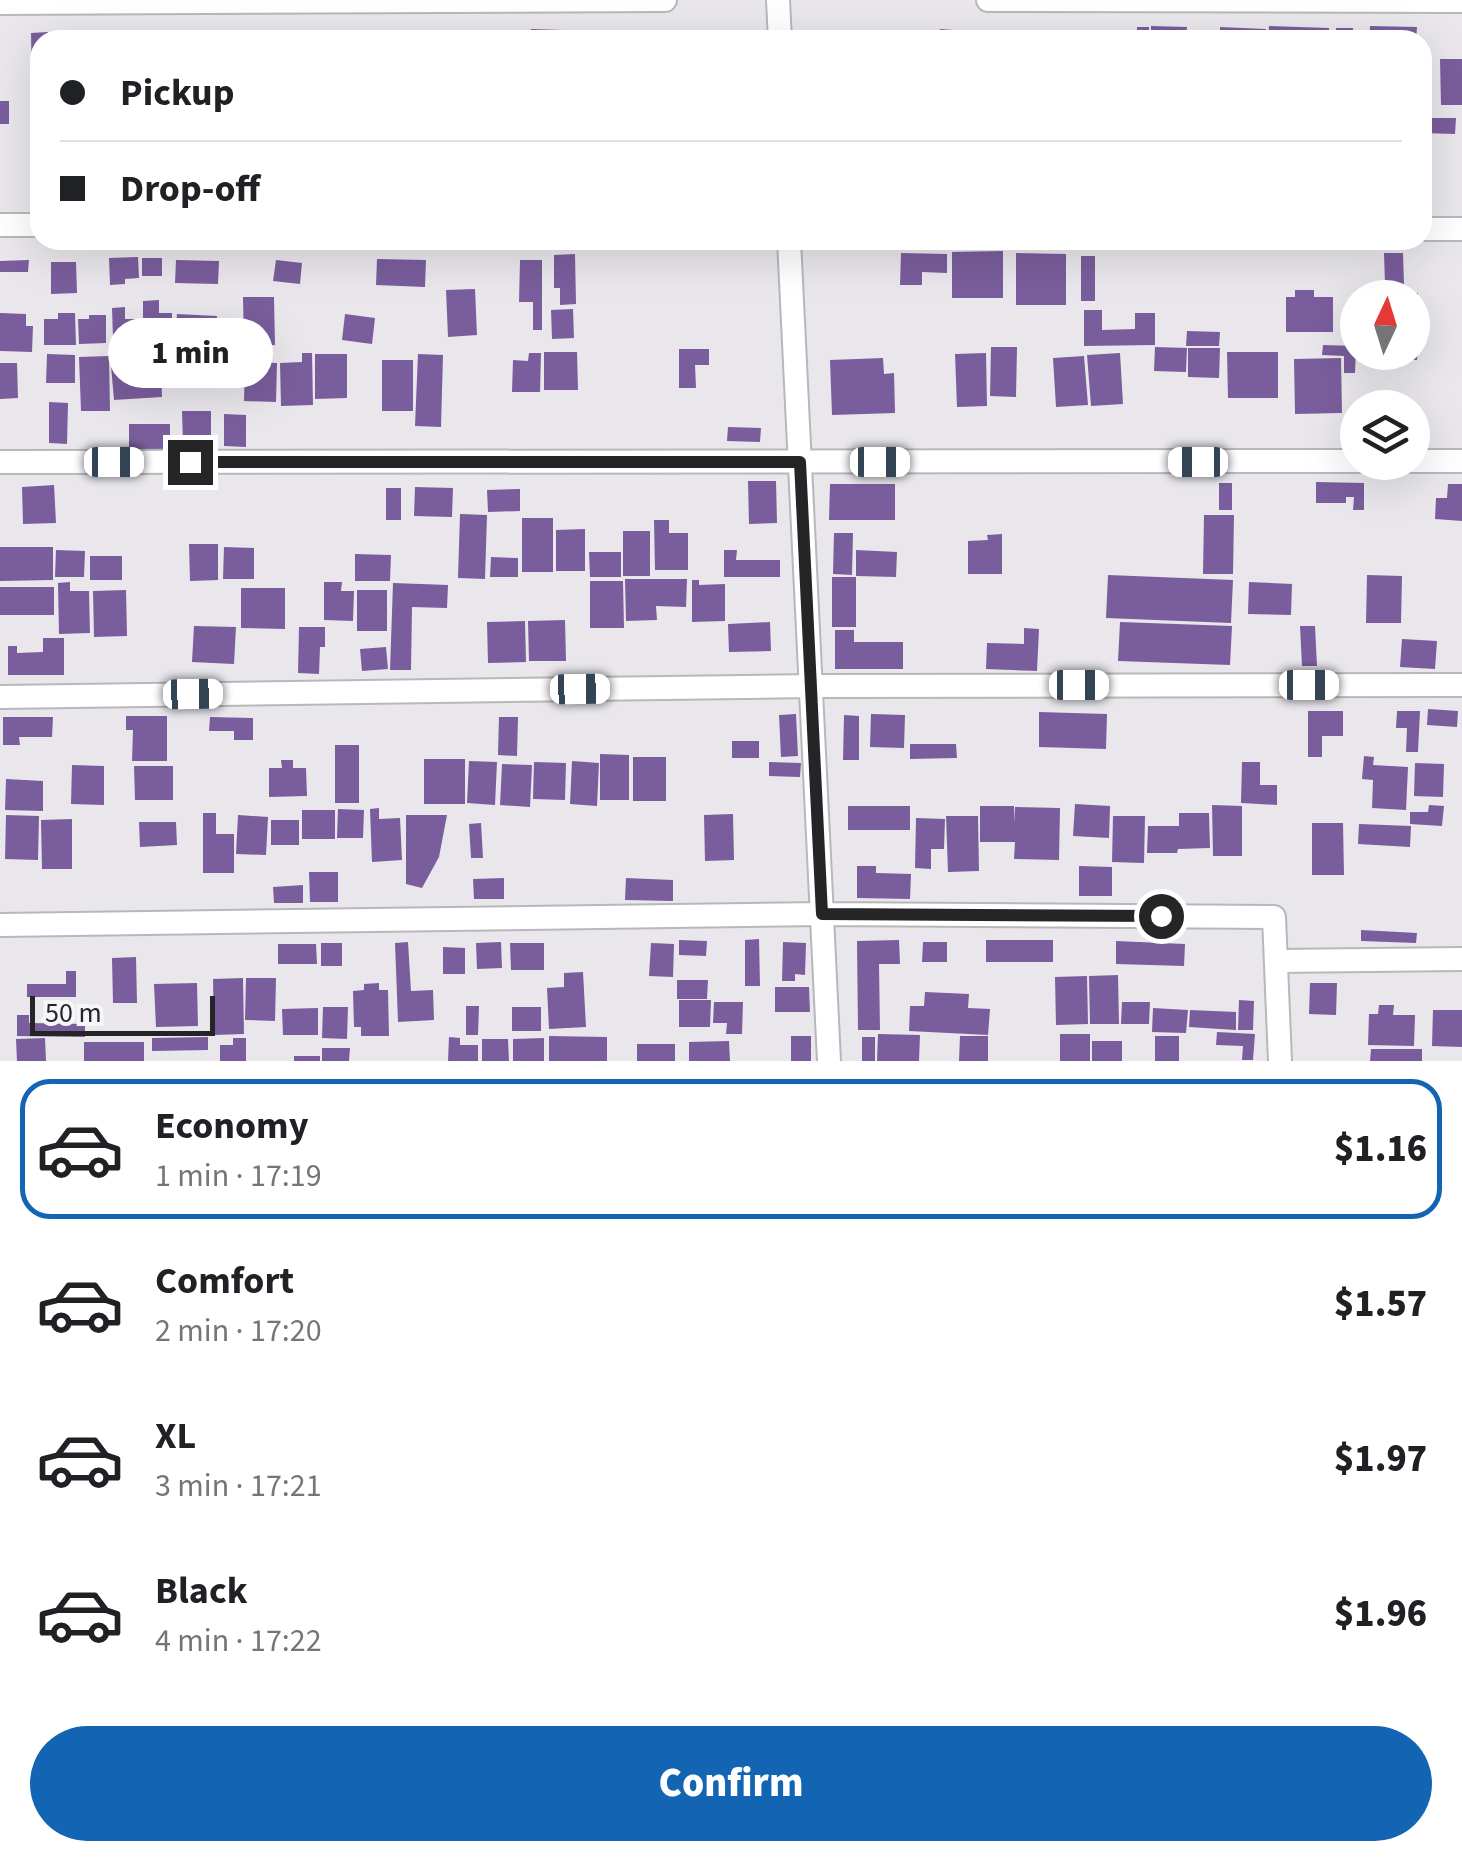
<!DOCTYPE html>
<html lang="en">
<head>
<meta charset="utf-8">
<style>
	body { margin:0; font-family:"Source Sans 3",sans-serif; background:#f2f2f2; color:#202124; height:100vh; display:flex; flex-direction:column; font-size:38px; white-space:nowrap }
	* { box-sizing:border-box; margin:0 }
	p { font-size:32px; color:#757577 }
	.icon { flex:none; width:55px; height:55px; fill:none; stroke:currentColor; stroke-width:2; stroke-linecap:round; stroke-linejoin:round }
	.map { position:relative; height:1061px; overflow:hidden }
	.details { display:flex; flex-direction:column; background:#fff; flex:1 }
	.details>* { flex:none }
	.hud { position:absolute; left:30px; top:30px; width:1402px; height:220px; border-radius:30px; box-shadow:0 10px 40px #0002; display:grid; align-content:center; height:220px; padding:0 30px; background:#fff }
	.needle { width:65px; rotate:4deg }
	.buttons { position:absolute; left:1340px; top:280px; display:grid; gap:20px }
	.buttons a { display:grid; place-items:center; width:90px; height:90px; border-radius:50%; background:#fff; box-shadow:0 10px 40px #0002; font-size:50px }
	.scale { position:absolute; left:30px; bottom:25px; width:185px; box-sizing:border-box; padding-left:10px; border:5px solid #252426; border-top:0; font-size:28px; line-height:35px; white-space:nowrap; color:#252426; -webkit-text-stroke:8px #f6f5f9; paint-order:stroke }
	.end { position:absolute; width:45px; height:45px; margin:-22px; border:12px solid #252426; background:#fff; box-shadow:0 0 0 5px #fff }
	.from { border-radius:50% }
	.bubble { position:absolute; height:70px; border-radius:35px; background:#fff; box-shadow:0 10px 40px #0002; font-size:32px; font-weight:800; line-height:70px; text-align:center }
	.car { position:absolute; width:30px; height:60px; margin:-30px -15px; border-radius:12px; box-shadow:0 0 8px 2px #0007; background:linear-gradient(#fff 24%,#345 0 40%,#fff 0 76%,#345 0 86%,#fff 0) }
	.hud b { display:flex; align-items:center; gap:35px; height:95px; font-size:38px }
	.hud b+b { border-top:2px solid #e0e0e0 }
	.hud i { width:25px; height:25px; background:#202124 }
	ul { padding:18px 0 0; list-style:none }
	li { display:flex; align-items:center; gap:30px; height:140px; margin:0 20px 15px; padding:0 10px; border:5px solid transparent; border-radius:30px }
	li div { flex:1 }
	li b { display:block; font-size:38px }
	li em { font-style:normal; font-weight:800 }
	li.active { border-color:#1364b3 }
	li>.icon { width:90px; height:90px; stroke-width:1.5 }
	.cta { display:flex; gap:20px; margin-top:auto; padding:20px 30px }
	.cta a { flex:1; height:115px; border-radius:60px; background:#1364b3; color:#fff; font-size:40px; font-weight:800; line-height:115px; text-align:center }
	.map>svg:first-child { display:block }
	.building { fill:#7a5d9c }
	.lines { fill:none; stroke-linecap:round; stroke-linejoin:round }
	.street-casing { stroke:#b8b7bb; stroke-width:26 }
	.street { stroke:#fff; stroke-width:22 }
	.route { stroke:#252426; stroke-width:12 }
</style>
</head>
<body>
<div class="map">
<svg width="1462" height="1061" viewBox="0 0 1462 1061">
	<rect width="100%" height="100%" fill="#e9e7ec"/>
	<!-- building -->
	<path class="building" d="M1151,26L1187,27L1186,40H1151Z
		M1269,26L1329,28V40H1268Z
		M1370,26L1417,27L1416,40H1369Z
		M1137,27H1149V40H1137Z
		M1220,27L1266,29L1265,40H1220Z
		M1336,28H1353L1354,40H1336Z
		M531,29L564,30V40H531Z
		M940,29L967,31L966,40H940Z
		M730,30V40H692V31Z
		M867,30V40H825L824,31Z
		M99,31L141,33L140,40H99Z
		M392,31V40H363V32Z
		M427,31H440L441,40H427Z
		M48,32V40H40V84H32L31,33Z
		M320,32L321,40H297V33Z
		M1440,59H1462V105H1441Z
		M35,90H40V121H36Z
		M0,101H9V124H0Z
		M1422,118H1456L1455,134L1422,133Z
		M1003,251V298H952V252Z
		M901,253L947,254V273L922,272V285H900Z
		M1016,253L1066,254V305H1016Z
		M1384,253H1403L1404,285H1385Z
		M575,254L576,304L560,305V288H554V255Z
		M1081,256H1095V301H1081Z
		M138,257L139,278L125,279V284L110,285L109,258Z
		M142,258H162V276H142Z
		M377,259L426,260L425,287L376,285Z
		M29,260L28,272H0V261Z
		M176,260L219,261L218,284L175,283Z
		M276,260L302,263L300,284L273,281Z
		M520,260H542V330H533V302H519Z
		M51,262H76L77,293L51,294Z
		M475,289L477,335L448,337L446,290Z
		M1295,290H1314V297H1333V332H1286V297H1295Z
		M1407,293H1418V336H1412V298H1407Z
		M1354,295H1358V339H1354Z
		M243,297H274L275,345L244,346Z
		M159,300V313H172V340H143V301Z
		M125,307V319H139L140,337L113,338L112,308Z
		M573,309L574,338L552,339L551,310Z
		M1084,310H1102V330L1135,329V313H1155V345L1084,346Z
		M0,313L26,314V326H33L32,352L0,351Z
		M58,313H75L76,345H44V319H58Z
		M177,314L217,316L215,342L175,340Z
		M345,314L375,318L372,344L342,340Z
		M89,315H106V343L79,344L78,319H89Z
		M1187,331L1220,332L1219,346H1186Z
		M1323,345L1356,346L1355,373H1344V356L1322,355Z
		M991,347H1017L1016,397L990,396Z
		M1155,347L1187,348L1186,372L1154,371Z
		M1412,347H1418L1417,360L1358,357V352H1412Z
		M1188,348H1220L1219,378L1188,377Z
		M679,349H709V365H695L696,388H679Z
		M206,351L208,384L177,386L176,353Z
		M544,352H577L578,390H544Z
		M1227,352H1278V398H1228Z
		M302,353H312L313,405L281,406L280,363L302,362Z
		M529,353H541L540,392H512L513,360L528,361Z
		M986,353L987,406L957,407L955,354Z
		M1120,353L1123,404L1091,406L1087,355Z
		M47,354L75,355V383H46Z
		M211,354H242L241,378H211Z
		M315,354H347V398L315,399Z
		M418,354L443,355L441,427L415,426Z
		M109,356L110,411H81L79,357Z
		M1084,356L1088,405L1056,407L1053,358Z
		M883,358L884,374L894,373L895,413L832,415L830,360Z
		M1341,358L1342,413L1295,414L1294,359Z
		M382,360H413V411H382Z
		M245,362L277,363L276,402L244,401Z
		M0,363H17L18,398L0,399Z
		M161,363L162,397L114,400L111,366Z
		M49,402L68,403L67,444L49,443Z
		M182,411H211V443L183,444Z
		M224,414L246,415V447L224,446Z
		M129,424H170V450H129Z
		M728,427L761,428L760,442L727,441Z
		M748,481H776L777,523L749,524Z
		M1316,482L1364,483V510H1353L1354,497H1346V503H1316Z
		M1219,483H1232V510H1219Z
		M830,484H895V520H829Z
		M1448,484H1462V521L1435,519L1436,498H1447Z
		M54,485L56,523L23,524L22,487Z
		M415,487L453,488L452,517L414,516Z
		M386,488H401V520H386Z
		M520,489V511L488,512L487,490Z
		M460,514L487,515L485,579L458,578Z
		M1204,515H1234L1233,574H1203Z
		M522,518H553V572H522Z
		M654,520H669V533H688V570H655Z
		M585,529V571H556V530Z
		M623,531H650V576H623Z
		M834,533H853L852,575L833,574Z
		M1002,534V574H968V541L988,540L987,535Z
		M189,544H218V580L190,581Z
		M0,547H53V580L0,581Z
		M224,547L254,548V579H223Z
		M56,550L85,551L84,577H55Z
		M724,550H737L736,560H780V577H724Z
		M856,550L897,552L896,577L856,576Z
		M589,552H621V577H590Z
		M355,554L391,555L390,581H355Z
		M90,556H122V580H90Z
		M491,557L518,558V577H490Z
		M1108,575L1233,580L1231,623L1106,618Z
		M1367,575L1402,576L1401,623H1366Z
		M832,577H856V627H832Z
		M625,579H687L686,607L656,606L657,620L626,621Z
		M692,580H699V585L725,584V621L692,622Z
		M590,581H623L624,628H590Z
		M70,582V591H89L90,633L59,634L58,583Z
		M324,582H342L341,591H354L353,621L324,620Z
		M1249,582L1292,584L1291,615L1248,614Z
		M393,583L448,585L447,608L412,607L411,670H390Z
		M0,587H54V615H0Z
		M241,588H285V629L241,628Z
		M126,590L127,636L94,637L93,591Z
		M357,590H387V631H357Z
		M565,620L566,661H529L528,621Z
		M525,621L526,662L488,663L487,622Z
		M770,622L771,651L729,652L728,624Z
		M1120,622L1232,626L1230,665L1118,661Z
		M194,626L236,627L234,664L192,662Z
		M1300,626H1315L1317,666H1302Z
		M299,627H325V647H320L319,674L298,673Z
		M1024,628L1039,629L1037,671L986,669L987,643L1024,644Z
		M835,630H854V642H903V669H835Z
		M43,638H64V675H8V646H17V653L43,652Z
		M1402,639L1437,641L1435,669L1400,667Z
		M386,647L388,669L362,671L360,649Z
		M1428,709L1458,711L1457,727L1427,725Z
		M1308,711H1343V736H1322V757H1308Z
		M1397,711H1420L1418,752H1406L1407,728H1396Z
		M1039,712L1107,714L1106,749L1039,747Z
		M796,714L798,756L781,757L779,715Z
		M871,714L905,715L904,748L870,747Z
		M844,715L859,716V760H843Z
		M126,716H167V761H132L133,730H126Z
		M3,717H53L52,737H19L20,745H3Z
		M210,717L253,718V740H234V731H209Z
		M499,717H518L517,756L498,755Z
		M732,741H759V758H732Z
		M910,744H956L957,758L910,759Z
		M335,745H359V803H335Z
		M600,754L629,755V800H600Z
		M1364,756L1374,757L1373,765L1408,767L1406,810L1372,808L1373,780L1362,779Z
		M633,757H666V801H633Z
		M424,759H465V804H424Z
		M281,760H293V768H306L307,796L269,797V768H282Z
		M469,761L497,762L495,805L467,803Z
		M572,761L599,763L597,806L570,804Z
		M534,762L566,763L565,800L533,799Z
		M769,762L801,763L800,777L769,776Z
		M1242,762H1260V785H1277V805L1241,803Z
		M1415,763L1444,764L1443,797L1414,796Z
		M502,764L532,765L530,807L500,805Z
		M72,765L104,766V805L71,804Z
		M134,766H173V800H135Z
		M6,779L43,781V811L5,810Z
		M1075,804L1110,806L1109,838L1073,836Z
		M1212,805L1242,806V856H1213Z
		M1429,805L1444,806L1442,826L1410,824V812H1428Z
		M848,806H910V830H848Z
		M980,806H1014V823L1015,807L1060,808L1059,860L1014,859L1015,842H980Z
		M379,808V819L400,818L402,860L372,862L370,809Z
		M338,809L364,810L363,838H337Z
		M302,810H335V839H302Z
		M203,813H216V834H234V873H203Z
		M1179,813H1209L1210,848L1178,849L1177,853H1147L1148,826H1179Z
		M733,814L734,860L705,861L704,815Z
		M6,815L39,816L38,860L5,859Z
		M238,815L268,817L266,855L236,854Z
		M406,815H447L439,857L422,888L406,884Z
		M946,816H978L979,871L948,872Z
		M1113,816H1145L1144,863L1112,862Z
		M916,818L945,819L944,849H931V869L915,868Z
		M72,819V869H42L41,820Z
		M271,820H299V845H271Z
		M139,822H176L177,845L140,847Z
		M481,823L483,858H471L469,824Z
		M1312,823H1343L1344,875H1312Z
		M1359,824L1411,826L1410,847L1358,844Z
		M857,866H876V873L911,874L910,899L857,898Z
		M1079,866L1112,867V896H1079Z
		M309,872H338V902H310Z
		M504,878V899H474L473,879Z
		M626,878L673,880V901L625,900Z
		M303,885V903H274L273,887Z
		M1361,930L1417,933L1416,943L1361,941Z
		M759,939L760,986H745V940Z
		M679,940L707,941L706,956L679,955Z
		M899,940L900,964H879L880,1030H858L857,941Z
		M986,940H1053V962H986Z
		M1116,941L1185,944L1184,966L1116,964Z
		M408,942L411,991L433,990L434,1020L398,1022L395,943Z
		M501,942L502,968L477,969L476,943Z
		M783,942L806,943L805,975L795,974V981H782Z
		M923,942H947V962H922Z
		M321,943H342V966H321Z
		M510,943H544V970H511Z
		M651,943L674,944L673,977L649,976Z
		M278,944H316L317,964H278Z
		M443,947L465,948V974H443Z
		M136,957L137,1003H113L112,958Z
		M66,971H76V997H27V984H66Z
		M583,972L586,1027L549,1029L547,988L564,987V973Z
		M1118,975L1119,1024H1090L1089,976Z
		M1087,976L1088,1024L1056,1025L1055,977Z
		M243,978L244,1034L214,1035L213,979Z
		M246,978H276L275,1021L245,1020Z
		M677,980H708L707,999H677Z
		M197,983L198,1026L156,1027L154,984Z
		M379,983V990H388L389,1036H361V1027H354L353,991L364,990V984Z
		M1310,983H1337L1336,1015L1309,1014Z
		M775,987H809L810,1012H775Z
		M925,992L969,994L968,1008L990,1009L988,1035L909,1031L910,1006H924Z
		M679,1000H711L710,1027H679Z
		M1239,1000L1254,1001L1253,1030H1238Z
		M714,1002H743L742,1034H726L727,1023H713Z
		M1122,1002H1150L1149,1024H1121Z
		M1379,1005H1394L1393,1015H1415L1414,1046L1368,1045L1369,1014H1378Z
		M466,1006H479L478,1035H466Z
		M323,1007H348L347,1039L322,1038Z
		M512,1007H541V1031H512Z
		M318,1008V1035H283L282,1009Z
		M1153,1008L1188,1010L1186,1033L1152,1032Z
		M1190,1010L1236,1012V1030L1189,1027Z
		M1433,1010H1462V1047L1432,1046Z
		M17,1015H29V1023L85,1024V1037L17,1036Z
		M1217,1032L1255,1034L1253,1060H1242L1243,1046L1216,1045Z
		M878,1034L920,1035L919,1061H877Z
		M1060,1034H1090V1061H1060Z
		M549,1036L607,1037V1061H549Z
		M791,1036H811V1061H791Z
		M960,1036H988V1061H959Z
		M1155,1036H1179V1061H1155Z
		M208,1037V1050L152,1051V1038Z
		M449,1037L460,1038V1045H478V1061H448Z
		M862,1037H875V1061H862Z
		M45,1038L46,1061H17L16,1039Z
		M233,1038H246V1061H220V1045H233Z
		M544,1038V1061H513V1039Z
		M482,1039H508L509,1061H482Z
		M729,1041L730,1061H689V1042Z
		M1092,1041H1122V1061H1092Z
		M84,1042H144V1061H84Z
		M637,1044H675V1061H637Z
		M322,1048H350L349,1061H322Z
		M1371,1049H1422V1061H1370Z
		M294,1056H320V1061H294Z"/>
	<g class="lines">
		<!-- street casing -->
		<g class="street-casing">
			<path id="street" d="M778,0L780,40
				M988,0L1462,1
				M0,3L665,0
				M0,225H40
				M1422,229H1462
				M789,240L829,1061
				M1412,461H1462
				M0,462L1358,461
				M0,697L811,686L1462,685
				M0,925L822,914L1274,917L1280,1061
				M1276,961L1462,959"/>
		</g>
		<!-- street -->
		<use href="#street" class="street"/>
	</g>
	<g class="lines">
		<!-- route -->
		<path class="route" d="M190,462H800L822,914L1161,916"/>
	</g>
</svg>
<div class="buttons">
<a><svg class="needle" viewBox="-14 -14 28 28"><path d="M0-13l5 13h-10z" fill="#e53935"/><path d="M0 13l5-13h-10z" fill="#757577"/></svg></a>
<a><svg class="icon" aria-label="layers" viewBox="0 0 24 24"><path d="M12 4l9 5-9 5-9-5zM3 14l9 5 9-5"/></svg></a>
</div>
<div class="scale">50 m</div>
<i class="end from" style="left:1161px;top:916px"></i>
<i class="end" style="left:190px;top:462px"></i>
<div class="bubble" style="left:108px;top:318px;width:165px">1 min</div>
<i class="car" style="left:114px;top:462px;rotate:90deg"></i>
<i class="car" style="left:880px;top:462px;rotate:90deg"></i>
<i class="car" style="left:1198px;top:462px;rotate:270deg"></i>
<i class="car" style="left:1079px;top:685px;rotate:90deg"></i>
<i class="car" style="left:1309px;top:685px;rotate:90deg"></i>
<i class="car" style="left:580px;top:689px;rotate:89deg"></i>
<i class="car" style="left:193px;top:694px;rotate:89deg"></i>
<div class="hud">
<b><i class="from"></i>Pickup</b>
<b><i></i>Drop-off</b>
</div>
</div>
<section class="details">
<ul>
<li class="active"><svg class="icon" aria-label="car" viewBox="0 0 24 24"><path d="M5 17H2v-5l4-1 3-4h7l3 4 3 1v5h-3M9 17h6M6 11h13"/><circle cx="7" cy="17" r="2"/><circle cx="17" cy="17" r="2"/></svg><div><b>Economy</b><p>1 min · 17:19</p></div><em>$1.16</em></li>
<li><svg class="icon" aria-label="car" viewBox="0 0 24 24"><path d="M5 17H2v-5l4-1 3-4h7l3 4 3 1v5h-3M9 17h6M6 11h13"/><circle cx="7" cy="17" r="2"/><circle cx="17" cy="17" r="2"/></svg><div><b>Comfort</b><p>2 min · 17:20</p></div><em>$1.57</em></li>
<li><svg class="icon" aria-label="car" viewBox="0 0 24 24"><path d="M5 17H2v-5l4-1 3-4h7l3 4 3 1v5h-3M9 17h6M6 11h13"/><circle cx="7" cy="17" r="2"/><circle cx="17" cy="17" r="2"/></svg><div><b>XL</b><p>3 min · 17:21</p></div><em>$1.97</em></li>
<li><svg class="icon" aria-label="car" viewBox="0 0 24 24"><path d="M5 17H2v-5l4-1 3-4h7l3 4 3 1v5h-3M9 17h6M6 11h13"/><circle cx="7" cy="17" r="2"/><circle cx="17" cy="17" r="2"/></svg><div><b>Black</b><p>4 min · 17:22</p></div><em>$1.96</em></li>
</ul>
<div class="cta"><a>Confirm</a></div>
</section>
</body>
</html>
